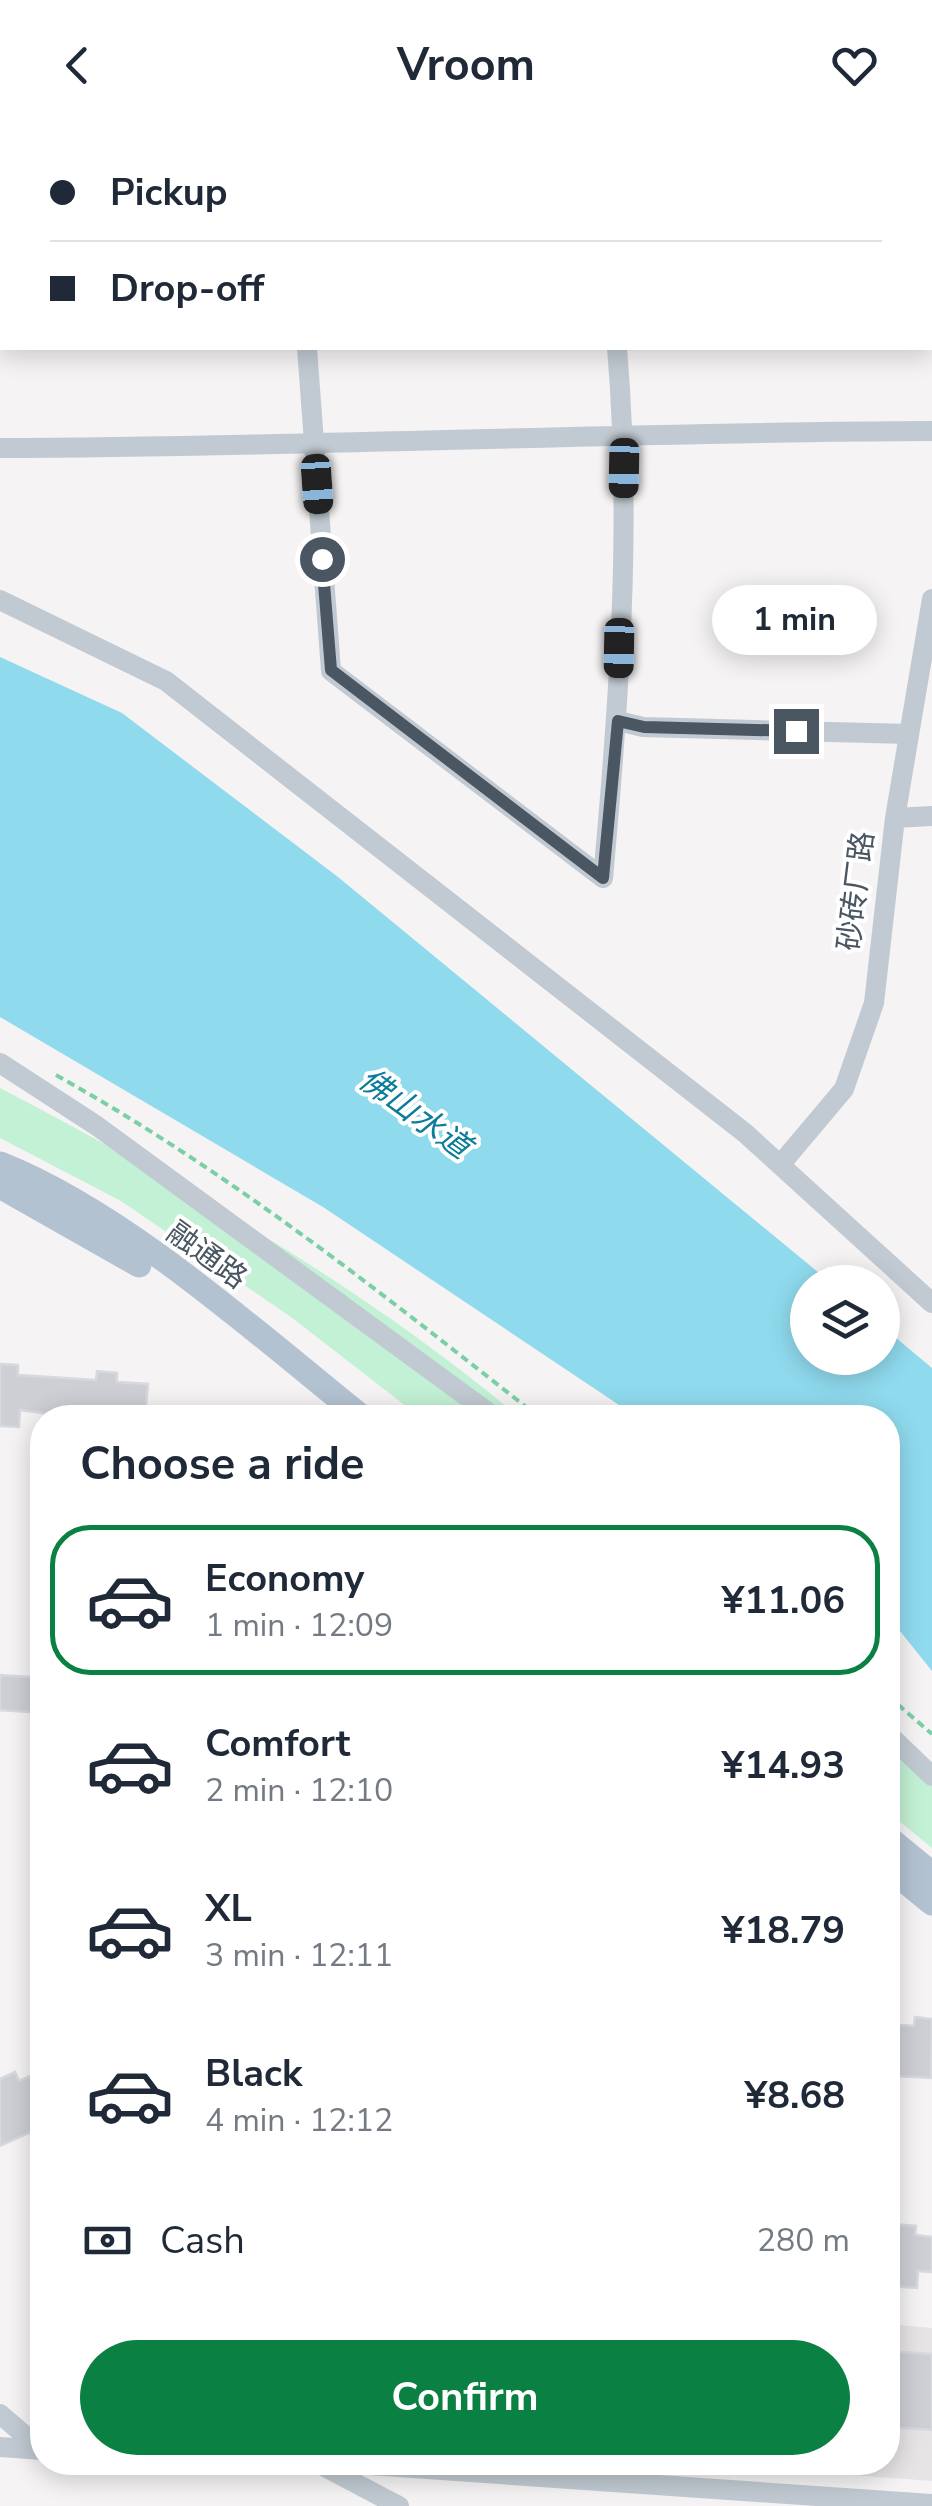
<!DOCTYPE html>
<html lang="en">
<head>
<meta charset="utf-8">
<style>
	body { margin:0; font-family:"Nunito Sans","Noto Sans SC",sans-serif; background:#f6f6f7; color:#1f2937; height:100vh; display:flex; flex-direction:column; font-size:38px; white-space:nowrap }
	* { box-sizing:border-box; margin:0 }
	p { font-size:32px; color:#747a83 }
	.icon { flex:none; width:55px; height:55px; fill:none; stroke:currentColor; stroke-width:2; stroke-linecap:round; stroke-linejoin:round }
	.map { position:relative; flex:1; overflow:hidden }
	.panel { position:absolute; left:30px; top:1275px; width:870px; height:1070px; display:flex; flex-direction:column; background:#fff; border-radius:40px; box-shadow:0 5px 25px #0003 }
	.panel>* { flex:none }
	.guide { position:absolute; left:0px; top:0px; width:932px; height:220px; box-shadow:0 5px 25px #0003; display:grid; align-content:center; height:220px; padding:0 50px; background:#fff }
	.fabs { position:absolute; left:790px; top:1135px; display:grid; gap:20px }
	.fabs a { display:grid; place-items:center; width:110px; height:110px; border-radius:50%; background:#fff; box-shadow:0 5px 25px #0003; font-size:50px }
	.end { position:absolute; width:45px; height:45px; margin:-22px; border:12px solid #4a5661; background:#fff; box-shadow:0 0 0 5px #fff }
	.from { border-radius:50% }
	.bubble { position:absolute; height:70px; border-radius:35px; background:#fff; box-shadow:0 5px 25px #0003; font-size:32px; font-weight:700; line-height:70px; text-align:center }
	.car { position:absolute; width:30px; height:60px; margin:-30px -15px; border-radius:12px; box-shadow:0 0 8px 2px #0007; background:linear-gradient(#222 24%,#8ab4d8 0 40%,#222 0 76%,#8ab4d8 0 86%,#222 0) }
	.guide b { display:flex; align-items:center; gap:35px; height:95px; font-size:38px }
	.guide b+b { border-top:2px solid #e0e1e3 }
	.guide i { width:25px; height:25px; background:#1f2937 }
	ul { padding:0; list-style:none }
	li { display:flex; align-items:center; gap:30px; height:150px; margin:0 20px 15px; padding:0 30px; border:5px solid transparent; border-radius:40px }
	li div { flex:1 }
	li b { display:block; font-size:38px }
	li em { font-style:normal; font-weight:700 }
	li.active { border-color:#0b8043 }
	li>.icon { width:90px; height:90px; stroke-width:1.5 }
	h2 { padding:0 50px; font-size:45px; line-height:120px }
	.pay { display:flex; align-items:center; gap:25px; height:110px; padding:0 50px; font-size:38px }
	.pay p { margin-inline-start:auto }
	.action { display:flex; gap:20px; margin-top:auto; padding:20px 50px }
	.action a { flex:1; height:115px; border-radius:60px; background:#0b8043; color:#fff; font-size:40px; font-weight:700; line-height:115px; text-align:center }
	header { display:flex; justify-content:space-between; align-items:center; height:130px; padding:0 50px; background:#fff; font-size:45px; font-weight:700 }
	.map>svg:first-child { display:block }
	.education { fill:#e6e4e5 }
	.green { fill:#c3f1d5 }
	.water { fill:#90daee }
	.building { fill:#cdcfd5; stroke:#d7d9de; stroke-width:2.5 }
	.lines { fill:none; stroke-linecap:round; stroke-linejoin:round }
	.path { stroke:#7ad0a6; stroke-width:4; stroke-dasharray:8 5; stroke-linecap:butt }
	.minor { stroke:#c1cad2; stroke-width:20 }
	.major { stroke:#b3c2d1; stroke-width:25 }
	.route { stroke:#4a5661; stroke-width:12 }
	.labels { text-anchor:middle; stroke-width:8; stroke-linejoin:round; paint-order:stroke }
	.street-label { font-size:30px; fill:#4a5661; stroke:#fff }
	.water-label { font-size:32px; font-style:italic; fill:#0c7c9b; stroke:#fff }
</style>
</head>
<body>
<header><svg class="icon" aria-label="back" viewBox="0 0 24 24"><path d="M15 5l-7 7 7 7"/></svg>Vroom<svg class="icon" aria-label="heart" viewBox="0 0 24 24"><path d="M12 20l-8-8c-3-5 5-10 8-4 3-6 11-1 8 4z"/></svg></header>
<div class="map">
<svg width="932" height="2376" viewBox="0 0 932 2376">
	<rect width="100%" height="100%" fill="#f5f3f3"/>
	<!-- education -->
	<path class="education" d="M888,2194L932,2198V2351L770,2339L771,2333L888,2332Z"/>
	<!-- green -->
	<path class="green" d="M0,958C181,1053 363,1156 519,1287H420L291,1187L121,1071L0,1008Z
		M888,1597L932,1635V1718L888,1682Z"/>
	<!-- water -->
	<path class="water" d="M0,527L122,583L338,747L830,1152H808V1228H882L883,1197L932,1238V1541L888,1486V1288L637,1287L323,1077L0,887Z"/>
	<!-- building -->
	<path class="building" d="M0,1234L18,1235V1245L96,1250L97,1241L117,1243V1252L148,1254L145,1288H79L20,1280L19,1297L0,1296Z
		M0,1545L42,1548V1583L0,1580Z
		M915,1887L932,1889L931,1948L896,1946L897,1930H888V1894L914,1896Z
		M42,1941V1979L38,1981L42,1997L0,2016V1949L15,1942L19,1951Z
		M893,2094L916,2096L915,2105L932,2107V2142L918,2141L917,2158L888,2156V2106Z
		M888,2221L932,2224V2300L888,2297Z"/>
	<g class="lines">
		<!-- path -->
		<path class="path" d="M56,945C231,1043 383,1164 540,1288
			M888,1566L932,1604"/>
		<!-- minor -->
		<path class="minor" d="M291,0V2
			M599,0V2
			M926,0V2
			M930,57L932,84
			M307,218L331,541L603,748
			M0,318C311,317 621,302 932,301
			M0,470L166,551L745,1003L932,1173
			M618,591L643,597L909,604
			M895,688L932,686
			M603,748C619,573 632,394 617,218
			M0,933L97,996L496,1288
			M780,1035L844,959L874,873L895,688L932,469
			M888,1604L932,1646
			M0,2284L42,2320
			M0,2317L42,2320
			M225,2332H266
			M326,2332L932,2374
			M321,2335L399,2376"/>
		<!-- major -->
		<path class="major" d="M0,1034C124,1083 258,1204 363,1288
			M0,1056L139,1135
			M888,1708L932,1744
			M888,1737L932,1773"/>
	</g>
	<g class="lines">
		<!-- route -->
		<path class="route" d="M322,429L331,540L603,748L618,591L644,597L796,601"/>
	</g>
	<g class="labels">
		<!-- street labels -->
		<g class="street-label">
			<text transform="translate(856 761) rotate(-83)" y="10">砂砖厂路</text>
			<text transform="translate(207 1125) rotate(36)" y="10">融通路</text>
		</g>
		<!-- water labels -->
		<g class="water-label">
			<text transform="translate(415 983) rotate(36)" y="11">佛山水道</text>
		</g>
	</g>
</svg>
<div class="fabs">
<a><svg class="icon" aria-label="layers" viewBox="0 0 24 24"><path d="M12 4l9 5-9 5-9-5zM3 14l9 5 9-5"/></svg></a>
</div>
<i class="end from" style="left:322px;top:429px"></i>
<i class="end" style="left:796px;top:601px"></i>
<div class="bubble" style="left:712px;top:455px;width:165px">1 min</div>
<i class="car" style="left:624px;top:338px;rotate:181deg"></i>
<i class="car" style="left:317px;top:354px;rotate:176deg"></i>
<i class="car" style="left:619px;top:518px;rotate:181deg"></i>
<div class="guide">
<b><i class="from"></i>Pickup</b>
<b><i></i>Drop-off</b>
</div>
<section class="panel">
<h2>Choose a ride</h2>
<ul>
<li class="active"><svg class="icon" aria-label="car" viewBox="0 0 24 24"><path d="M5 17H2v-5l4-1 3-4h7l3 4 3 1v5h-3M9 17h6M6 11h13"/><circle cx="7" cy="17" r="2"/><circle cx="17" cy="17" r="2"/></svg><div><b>Economy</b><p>1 min · 12:09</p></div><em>¥11.06</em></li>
<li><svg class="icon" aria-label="car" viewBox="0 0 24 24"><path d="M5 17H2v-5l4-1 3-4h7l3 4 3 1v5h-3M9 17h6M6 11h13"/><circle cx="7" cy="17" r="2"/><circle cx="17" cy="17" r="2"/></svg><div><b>Comfort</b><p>2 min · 12:10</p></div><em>¥14.93</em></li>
<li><svg class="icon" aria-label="car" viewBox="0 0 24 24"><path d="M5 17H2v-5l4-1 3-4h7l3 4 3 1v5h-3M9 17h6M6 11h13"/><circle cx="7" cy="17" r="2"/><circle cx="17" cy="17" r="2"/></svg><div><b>XL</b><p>3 min · 12:11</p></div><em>¥18.79</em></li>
<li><svg class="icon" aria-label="car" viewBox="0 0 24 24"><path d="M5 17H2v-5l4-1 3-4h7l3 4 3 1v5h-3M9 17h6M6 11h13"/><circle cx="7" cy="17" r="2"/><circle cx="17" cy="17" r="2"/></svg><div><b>Black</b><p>4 min · 12:12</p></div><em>¥8.68</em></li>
</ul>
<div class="pay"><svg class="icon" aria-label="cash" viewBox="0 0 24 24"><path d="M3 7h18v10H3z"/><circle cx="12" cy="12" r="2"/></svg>Cash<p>280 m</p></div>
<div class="action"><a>Confirm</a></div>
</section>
</div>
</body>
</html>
